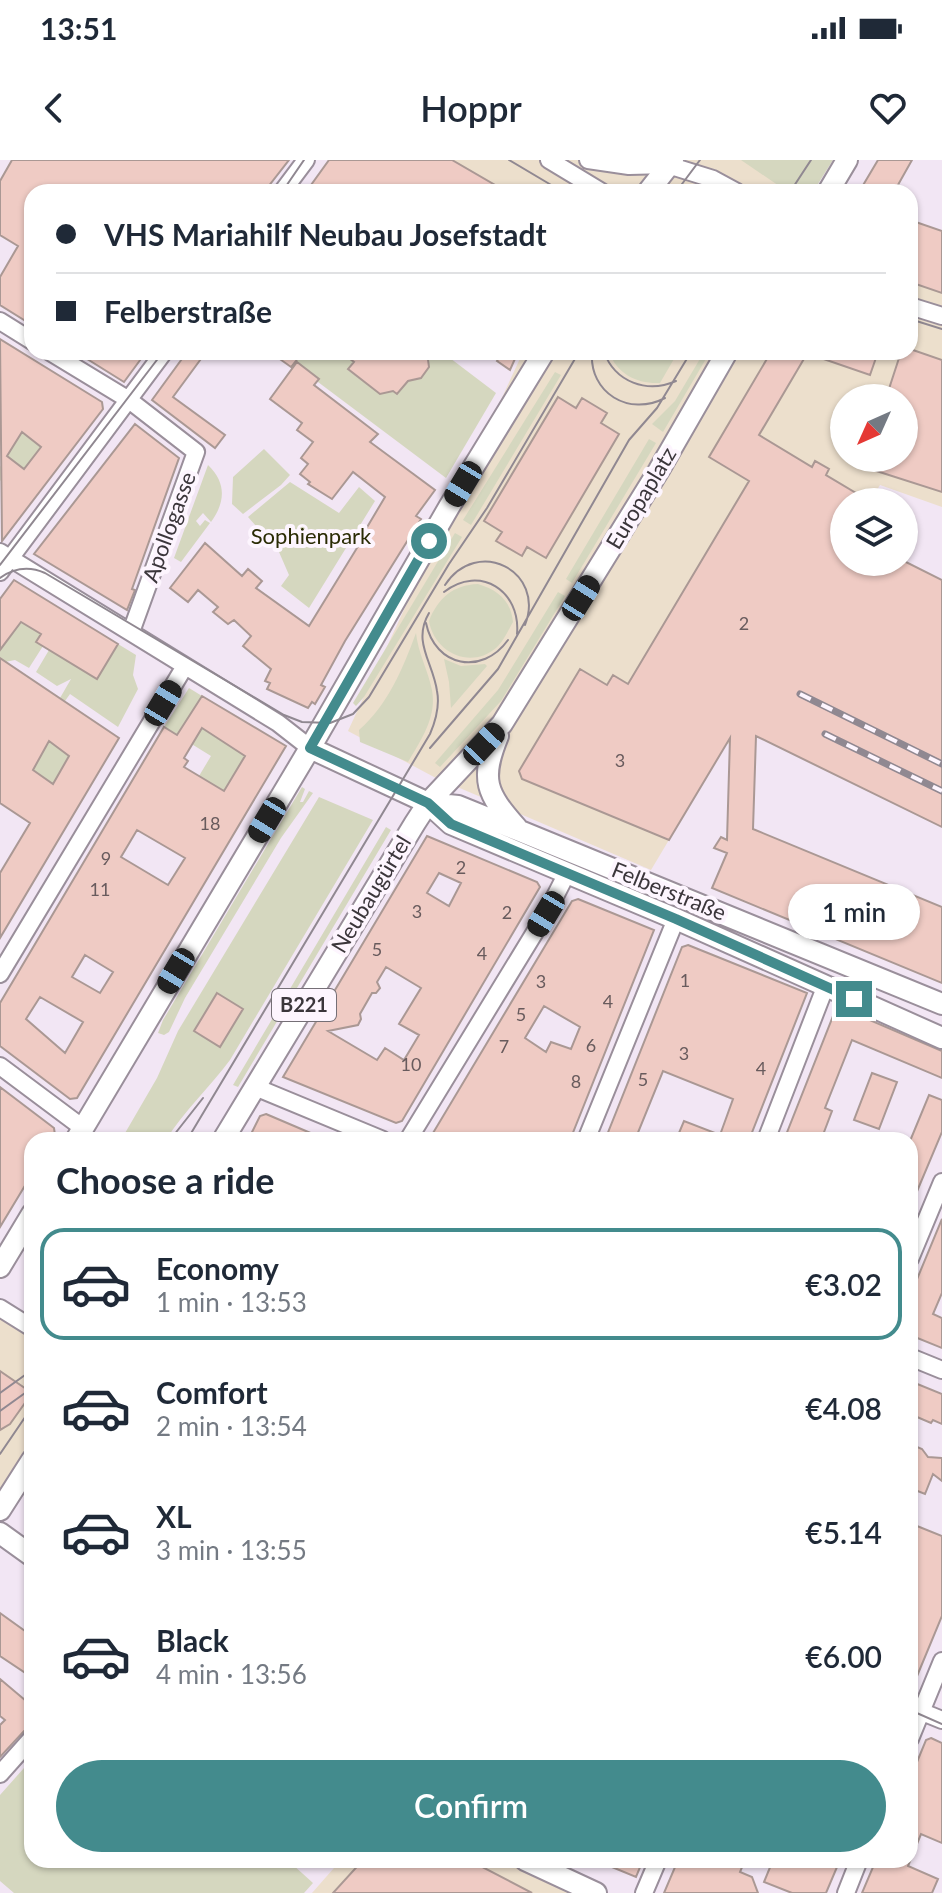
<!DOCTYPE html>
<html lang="en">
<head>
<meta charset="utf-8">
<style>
	body { margin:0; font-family:Lato,sans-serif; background:#f2f2f3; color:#1f2937; height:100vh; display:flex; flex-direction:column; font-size:30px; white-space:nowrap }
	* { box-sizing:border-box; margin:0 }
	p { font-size:26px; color:#747a83 }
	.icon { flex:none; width:44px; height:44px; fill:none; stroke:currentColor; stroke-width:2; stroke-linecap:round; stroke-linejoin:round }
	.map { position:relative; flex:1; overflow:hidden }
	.drawer { position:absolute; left:24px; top:972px; width:894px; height:736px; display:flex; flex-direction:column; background:#fff; border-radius:24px; box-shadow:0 2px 6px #0004 }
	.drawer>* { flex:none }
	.banner { position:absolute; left:24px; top:24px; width:894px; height:176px; border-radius:24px; box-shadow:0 2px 6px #0004; display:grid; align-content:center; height:176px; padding:0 32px; background:#fff }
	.needle { width:52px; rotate:225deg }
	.buttons { position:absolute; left:830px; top:224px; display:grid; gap:16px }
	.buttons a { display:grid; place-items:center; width:88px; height:88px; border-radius:50%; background:#fff; box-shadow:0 2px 6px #0004; font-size:40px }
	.end { position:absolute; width:36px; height:36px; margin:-18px; border:10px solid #438b8d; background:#fff; box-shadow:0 0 0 4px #fff }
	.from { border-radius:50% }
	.bubble { position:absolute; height:56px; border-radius:28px; background:#fff; box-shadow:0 2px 6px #0004; font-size:26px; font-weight:600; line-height:56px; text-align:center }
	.car { position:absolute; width:24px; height:48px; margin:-24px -12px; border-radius:10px; box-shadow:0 0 6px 2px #0007; background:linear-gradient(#222 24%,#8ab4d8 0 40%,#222 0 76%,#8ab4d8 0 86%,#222 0) }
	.banner b { display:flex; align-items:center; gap:28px; height:76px; font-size:30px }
	.banner b+b { border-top:2px solid #e0e1e3 }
	.banner i { width:20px; height:20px; background:#1f2937 }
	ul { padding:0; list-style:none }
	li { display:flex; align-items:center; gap:24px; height:112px; margin:0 16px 12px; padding:0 16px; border:4px solid transparent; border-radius:24px }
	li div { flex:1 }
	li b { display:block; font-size:30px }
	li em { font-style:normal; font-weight:600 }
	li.active { border-color:#438b8d }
	li>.icon { width:72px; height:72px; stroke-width:1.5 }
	h2 { padding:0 32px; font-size:36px; line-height:96px }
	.button { display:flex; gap:16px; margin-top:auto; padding:16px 32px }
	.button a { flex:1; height:92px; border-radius:48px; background:#438b8d; color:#fff; font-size:32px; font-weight:600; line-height:92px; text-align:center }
	.status { display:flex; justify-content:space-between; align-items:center; height:56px; padding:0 40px; background:#fff; direction:ltr }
	.status svg { height:22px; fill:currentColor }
	header { display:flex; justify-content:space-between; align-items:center; height:104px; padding:0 32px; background:#fff; font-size:36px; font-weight:600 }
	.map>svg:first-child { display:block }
	.commercial { fill:#ecdfcc; fill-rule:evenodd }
	.green { fill:#d5d7bf }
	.building { fill:#efcbc4; stroke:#aa9894; stroke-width:2; fill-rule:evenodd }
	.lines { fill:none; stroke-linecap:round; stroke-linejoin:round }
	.minor-casing { stroke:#9a8f9b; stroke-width:20 }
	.major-casing { stroke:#9a8f9b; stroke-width:24 }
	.minor { stroke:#fff; stroke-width:16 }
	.major { stroke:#fff; stroke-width:20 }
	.tram { stroke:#908891; stroke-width:2 }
	.rail-casing { stroke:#908891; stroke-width:7 }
	.rail { stroke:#fdf5fe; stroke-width:4; stroke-dasharray:12; stroke-linecap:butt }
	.route { stroke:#438b8d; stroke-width:10 }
	.labels { text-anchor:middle; stroke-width:8; stroke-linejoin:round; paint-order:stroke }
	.number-label { font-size:18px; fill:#685b5d }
	.shield { fill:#fdf5fe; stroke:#756f76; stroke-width:2 }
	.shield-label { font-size:20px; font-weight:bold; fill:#3b363b }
	.street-label { font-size:22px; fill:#3b363b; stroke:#fdf5fe }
	.park-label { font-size:22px; fill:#2a2b04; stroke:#fdf5fe }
</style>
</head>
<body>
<div class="status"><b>13:51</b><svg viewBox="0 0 49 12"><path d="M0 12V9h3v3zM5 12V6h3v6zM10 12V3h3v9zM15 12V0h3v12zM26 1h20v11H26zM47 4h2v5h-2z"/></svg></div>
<header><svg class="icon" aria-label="back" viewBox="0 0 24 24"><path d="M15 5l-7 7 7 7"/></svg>Hoppr<svg class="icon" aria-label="heart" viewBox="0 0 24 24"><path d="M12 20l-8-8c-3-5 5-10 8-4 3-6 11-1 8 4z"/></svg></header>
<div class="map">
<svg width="942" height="1733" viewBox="0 0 942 1733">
	<rect width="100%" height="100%" fill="#f2e6f4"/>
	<!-- commercial -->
	<path class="commercial" d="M452,0H750L789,32H507Z
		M910,122L942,133V347L880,325L870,342H844L734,587L727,583L651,710L434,617L348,571L523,192H910ZM844,238H904V298H844Z
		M0,1158L32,1179V1289L0,1342Z
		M341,1700H525L596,1733H312Z"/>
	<!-- green -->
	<path class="green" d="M741,0H833L813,32H788Z
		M303,192H341L354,202L348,210L380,234L390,229L397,234L408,221L421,218L429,207V192H442L496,233L446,318L294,204Z
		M609,192H678L660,223C637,224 617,214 609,192Z
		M704,192H710L663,272L652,264L675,241Z
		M555,212L561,215L471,365L463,360Z
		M28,262L35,266L28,277L41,287L13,324L3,318L0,321V307Z
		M649,279L656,283L572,423L566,419Z
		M264,289L290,315L281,325L243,354L232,344L233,317Z
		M208,305C227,323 225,343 211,362L203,353L196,361L200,366L205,360L210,363L181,402L174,398Z
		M290,322L339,353L359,327L375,341L309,448L281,426L289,415L279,392L248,357Z
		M455,373L462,377L364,537L356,546L353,543Z
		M478,424C498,430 511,441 513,462C508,471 503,482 496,488C470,510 434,492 429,461C438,438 453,425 478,424Z
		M558,432L565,436L501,541L440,607L435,603L498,530Z
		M21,462L41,474L37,482L43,486L29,508L15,500L5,502L0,507V490Z
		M416,473C418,493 428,510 432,530C437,557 421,580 408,602L360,582L359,570C388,545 403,508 416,473Z
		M118,484L136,495L133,515L138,529L118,567L70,534L65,541L60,538L71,519L57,526L36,512L49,490L97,519Z
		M444,499L461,506L485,504L487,506L451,548L449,522Z
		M189,528L202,536L187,559L245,596L224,631L199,616L211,596L164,567Z
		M1,545L79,603L62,630L33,610L0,551Z
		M302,627L305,629L300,642H303L309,631L313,633L281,678L185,838L169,872L164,875L158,873L163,860Z
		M319,637L373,660L230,900C210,927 184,951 166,980H121L157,918L178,871Z
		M386,667L391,670L238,927L233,925Z
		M32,1599V1700H294L292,1704L313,1723L304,1733H14L0,1721V1635Z"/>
	<!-- building -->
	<path class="building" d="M12,0H289L264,32H32V165L0,145V117L18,86L0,75V21Z
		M329,0H452L507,32H306Z
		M878,0H912L894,32H859Z
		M910,60L942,71V133L910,122Z
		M0,179L102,242L103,249L2,381ZM22,272L41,287L24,309L7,296Z
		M910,189L942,200V332L864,307L867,298H904V238H886L901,192H910Z
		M76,192H146L124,222Z
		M187,192H206L173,237L225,275L215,288L152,240Z
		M270,192H303L291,207Z
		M341,192H427L429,207L421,218L408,221L397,234L393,231L380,234L348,209L354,202Z
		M503,192H518L510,210L497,201Z
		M771,192H808L759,275L812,307L815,301L829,309L826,315L871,342H844V402H906L942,420V667L756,576L753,669L942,747V823L712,728L727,693L714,688L721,677L727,680L730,578L669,680L522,619L519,611L580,509L607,525L613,515L628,524L749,321L709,297Z
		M809,192H878L870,215L809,194Z
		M297,202L319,219L314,225L378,274L370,282L435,330L416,356L421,359L345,481L321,525L325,527L315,544L312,542L308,548L267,529L270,523L265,521L271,509L243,486L251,476L234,460L228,464L213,452L218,447L198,430L188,442L170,428L205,383L242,416L248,409L262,421L256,428L309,466L365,375L363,374L385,337L353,312L332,339L308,324L310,322L300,314L308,304L301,298L313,282L297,270L302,263L270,239Z
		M558,237L576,248L582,238L607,253L601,263L619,274L546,398L527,387L522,396L496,381L502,372L484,361Z
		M135,264L179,298L132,429L135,430L127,450L34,394Z
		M14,420L118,484L97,519L36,482L41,474L21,462L0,490V439Z
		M0,498L119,578L0,778V713L30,663L0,643ZM49,581L69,596L53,624L33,610Z
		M202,536L286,586L77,938L70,939L0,886V843L164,567L177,575ZM202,568L245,596L224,631L184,607L188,601L184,598ZM137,670L185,698L168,725L121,697ZM85,795L113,812L100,833L72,817ZM40,837L83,862L65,893L26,859Z
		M427,676L537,722L540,727L402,961L396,963L283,917ZM439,713L461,723L449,746L427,733ZM386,807L421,828L399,864L419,875L404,900L385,888L377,900L328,871L358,865L361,859L360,854L372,833H376L380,828L377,822Z
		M578,739L654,770L570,980H436L433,973L572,741ZM544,846L580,867L571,889L551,882L546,892L525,878Z
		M688,785L807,833L749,980H676L684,961L720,975L733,939L663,911L635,980H605L682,787Z
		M217,833L243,849L220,887L194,871Z
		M837,846L942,891V918L852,880L825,948L832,951L821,980H784Z
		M872,913L897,922L879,969L854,960Z
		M0,927L54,968L55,975L52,980H32V1014L0,1067Z
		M929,935L942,940V972L910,1048V981Z
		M266,954L327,980H248L260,956Z
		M942,1059V1133L933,1154L942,1158V1188L910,1175V1136Z
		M0,1211L32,1233L10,1264L0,1270Z
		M910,1221L942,1234V1264L933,1260L931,1263L910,1254Z
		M910,1284L922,1289L928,1297L942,1298V1321L933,1314L925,1334L910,1328Z
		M917,1366L942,1376V1456L910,1533V1381Z
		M0,1453L32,1476V1506L27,1514L0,1496Z
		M0,1519L32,1546V1567L24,1571L0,1597V1565L5,1560L0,1556Z
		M931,1578L942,1583V1683L921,1674L908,1706L938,1719L932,1733H862L876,1700H910V1619L926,1580Z
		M363,1700H469L532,1733H333Z
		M595,1700H643L636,1717Z
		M678,1700H745L740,1712L752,1717L758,1733H664Z
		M773,1700H840L826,1733H792L764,1722Z"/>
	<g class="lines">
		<!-- minor casing -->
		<g class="minor-casing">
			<path id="minor" d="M549,0L602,32
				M588,0L629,6L668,5L713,19L737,32
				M282,32L306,0
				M910,146L942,156
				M0,161L32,181
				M50,192L129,240L196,292L131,472
				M0,392L278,563L310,588
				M0,412L164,192
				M0,814L185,506
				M0,906L83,968
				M255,927L383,980
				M408,980L546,754L567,713
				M586,980L676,759
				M766,980L826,825
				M910,1099L942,1022
				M0,1148L32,1168
				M910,1197L942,1210
				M910,1547L942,1560
				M910,1579L942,1501
				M0,1614L32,1578
				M644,1733L658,1700
				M846,1733L859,1700"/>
		</g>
		<!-- major casing -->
		<g class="major-casing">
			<path id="major" d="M648,32L673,0
				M828,32L847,0
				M498,576C480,620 486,633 517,668
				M310,588L428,643L451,664L676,759L942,878
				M428,643L458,646L520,671L942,844
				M76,980L310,588L449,347L544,192
				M223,980L415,663L428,643L502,564L659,310L727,192
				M0,1107L32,1054
				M0,1350L32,1300
				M0,1373L32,1396
				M525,1700L596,1733"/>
		</g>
		<!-- minor -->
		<use href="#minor" class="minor"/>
		<!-- major -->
		<use href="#major" class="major"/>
		<!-- tram -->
		<path class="tram" d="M509,0L563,32
			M282,32L304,0
			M676,32L700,0
			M790,32L811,0
			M910,159L942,169
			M592,192C589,233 629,257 665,238
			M604,192C615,222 647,234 676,221
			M0,405L163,192
			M0,418C14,408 29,406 45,413L284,555L302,562L330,563L353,554L369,537L449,404L487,348L579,192
			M445,425C477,376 546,411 525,465
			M444,432C480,404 521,431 517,474
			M426,463C435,507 482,516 508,480
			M430,588L498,509L629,280L657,248L691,192
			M170,980L203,938
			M187,980L430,574C436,560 440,546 437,531C433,502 412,482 429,453
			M0,1233L32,1210
			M0,1251L32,1228
			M0,1294L32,1247
			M910,1550L942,1564"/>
		<!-- rail casing -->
		<g class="rail-casing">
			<path id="rail" d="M800,534L942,604
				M825,574L942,631"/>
		</g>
		<!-- rail -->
		<use href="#rail" class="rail"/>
	</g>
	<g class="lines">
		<!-- route -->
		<path class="route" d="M429,381L310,588L428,643L451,664L676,759L854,839"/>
	</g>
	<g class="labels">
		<!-- number labels -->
		<g class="number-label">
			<text x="744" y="470">2</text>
			<text x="620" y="607">3</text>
			<text x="210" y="670">18</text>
			<text x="106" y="705">9</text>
			<text x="461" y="714">2</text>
			<text x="100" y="736">11</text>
			<text x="417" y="758">3</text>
			<text x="507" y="759">2</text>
			<text x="377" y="796">5</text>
			<text x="482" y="800">4</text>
			<text x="685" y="827">1</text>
			<text x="541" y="828">3</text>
			<text x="608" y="848">4</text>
			<text x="521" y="861">5</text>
			<text x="591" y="892">6</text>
			<text x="504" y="893">7</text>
			<text x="684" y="900">3</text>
			<text x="411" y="911">10</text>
			<text x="761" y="915">4</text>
			<text x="643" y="926">5</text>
			<text x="576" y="928">8</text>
		</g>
		<!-- shield labels -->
		<rect class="shield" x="272" y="829" width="64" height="32" rx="6"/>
		<g class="shield-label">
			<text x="304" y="852">B221</text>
		</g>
		<!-- street labels -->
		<g class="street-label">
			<text transform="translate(641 338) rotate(-59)" y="8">Europaplatz</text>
			<text transform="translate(169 367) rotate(-70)" y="8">Apollogasse</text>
			<text transform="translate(669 731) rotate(22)" y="8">Felberstraße</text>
			<text transform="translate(371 734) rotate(-59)" y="8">Neubaugürtel</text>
		</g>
		<!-- park labels -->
		<g class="park-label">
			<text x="311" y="384">Sophienpark</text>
		</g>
	</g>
</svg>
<div class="buttons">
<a><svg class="needle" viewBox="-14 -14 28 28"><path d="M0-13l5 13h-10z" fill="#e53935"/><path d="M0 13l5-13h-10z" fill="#747a83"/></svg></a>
<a><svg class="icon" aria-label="layers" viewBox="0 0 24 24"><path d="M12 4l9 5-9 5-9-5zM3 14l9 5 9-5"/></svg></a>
</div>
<i class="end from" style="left:429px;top:381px"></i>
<i class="end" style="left:854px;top:839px"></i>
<div class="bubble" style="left:788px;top:724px;width:132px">1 min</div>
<i class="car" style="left:463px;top:324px;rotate:211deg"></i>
<i class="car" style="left:581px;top:438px;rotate:32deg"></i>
<i class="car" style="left:163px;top:543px;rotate:31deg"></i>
<i class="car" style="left:484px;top:584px;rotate:43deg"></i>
<i class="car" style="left:267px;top:660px;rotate:211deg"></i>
<i class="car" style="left:546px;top:754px;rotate:211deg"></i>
<i class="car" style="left:176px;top:811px;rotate:211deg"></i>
<div class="banner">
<b><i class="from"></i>VHS Mariahilf Neubau Josefstadt</b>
<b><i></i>Felberstraße</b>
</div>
<section class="drawer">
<h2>Choose a ride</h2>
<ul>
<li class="active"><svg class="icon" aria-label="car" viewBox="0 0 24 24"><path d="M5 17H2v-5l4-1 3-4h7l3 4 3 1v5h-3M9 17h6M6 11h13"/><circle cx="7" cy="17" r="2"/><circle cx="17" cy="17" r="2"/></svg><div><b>Economy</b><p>1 min · 13:53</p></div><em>€3.02</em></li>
<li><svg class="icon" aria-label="car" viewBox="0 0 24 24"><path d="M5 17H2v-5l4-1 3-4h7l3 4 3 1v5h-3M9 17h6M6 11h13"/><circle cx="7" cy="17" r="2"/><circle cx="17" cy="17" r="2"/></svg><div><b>Comfort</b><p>2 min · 13:54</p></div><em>€4.08</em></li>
<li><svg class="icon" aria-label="car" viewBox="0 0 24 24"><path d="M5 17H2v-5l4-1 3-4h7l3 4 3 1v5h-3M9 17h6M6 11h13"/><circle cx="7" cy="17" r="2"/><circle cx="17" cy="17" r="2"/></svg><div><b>XL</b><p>3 min · 13:55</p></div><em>€5.14</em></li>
<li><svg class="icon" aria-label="car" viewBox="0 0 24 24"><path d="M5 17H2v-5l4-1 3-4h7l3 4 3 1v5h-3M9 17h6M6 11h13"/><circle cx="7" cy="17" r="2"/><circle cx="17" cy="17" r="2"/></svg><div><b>Black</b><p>4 min · 13:56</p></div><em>€6.00</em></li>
</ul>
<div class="button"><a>Confirm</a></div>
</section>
</div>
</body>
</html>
